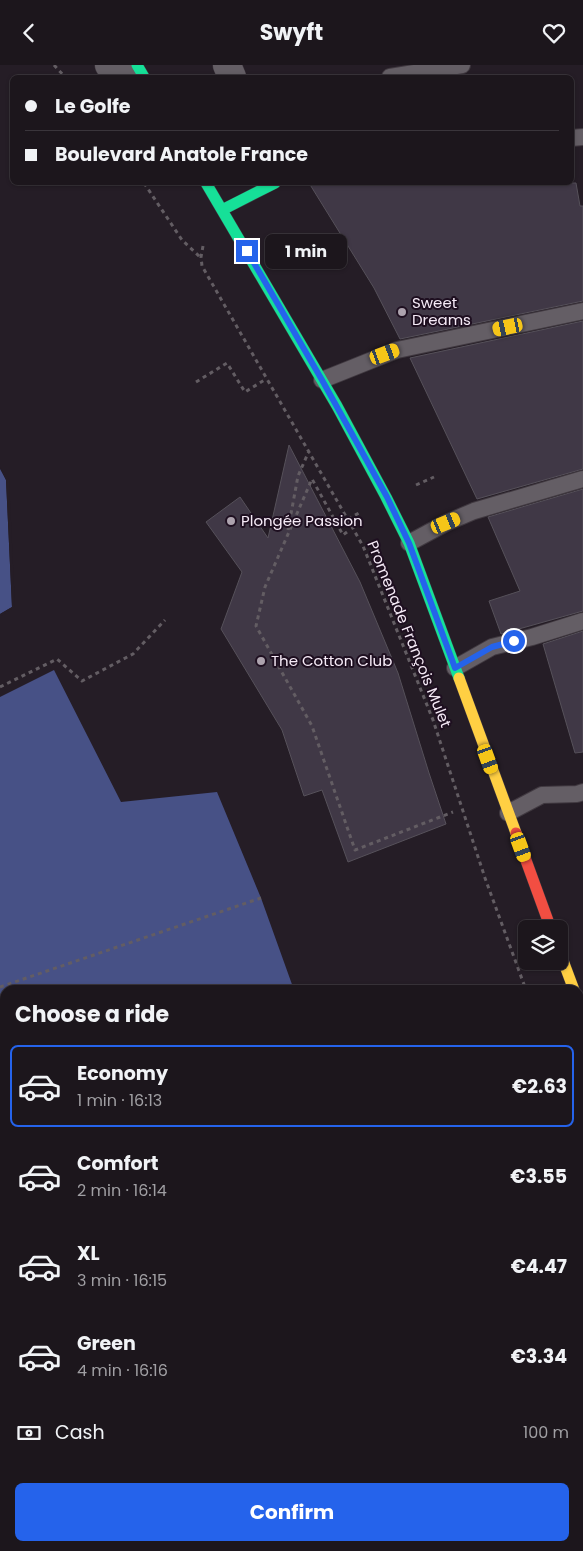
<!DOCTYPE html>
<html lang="en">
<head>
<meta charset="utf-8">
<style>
	body { margin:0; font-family:Poppins,sans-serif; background:#292329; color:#f1f3f6; height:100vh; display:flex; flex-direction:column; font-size:19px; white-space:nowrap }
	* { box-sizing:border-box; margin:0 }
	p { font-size:16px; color:#a09fa3 }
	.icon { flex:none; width:28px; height:28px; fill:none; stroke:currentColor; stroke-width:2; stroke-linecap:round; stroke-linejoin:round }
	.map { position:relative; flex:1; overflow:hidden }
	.drawer { position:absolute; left:0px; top:920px; width:584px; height:566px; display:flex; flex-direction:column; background:#1c161c; border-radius:15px 15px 0 0; box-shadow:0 1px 4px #0004,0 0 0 1px #3a353b }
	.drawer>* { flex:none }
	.banner { position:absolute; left:10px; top:10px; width:564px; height:110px; border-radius:8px; box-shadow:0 1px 4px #0004,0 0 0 1px #3a353b; display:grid; align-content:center; height:110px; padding:0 15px; background:#1c161c }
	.buttons { position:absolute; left:518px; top:855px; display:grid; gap:10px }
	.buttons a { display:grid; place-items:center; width:50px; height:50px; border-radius:8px; background:#1c161c; box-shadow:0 1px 4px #0004,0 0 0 1px #3a353b; font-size:25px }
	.end { position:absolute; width:22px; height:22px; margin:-11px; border:6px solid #2563eb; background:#fff; box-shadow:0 0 0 2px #fff }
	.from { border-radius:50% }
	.bubble { position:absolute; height:35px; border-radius:8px; background:#1c161c; box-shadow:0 1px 4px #0004,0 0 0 1px #3a353b; font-size:16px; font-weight:700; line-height:35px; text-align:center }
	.car { position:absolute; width:15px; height:30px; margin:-15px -8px; border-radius:6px; box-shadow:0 0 4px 1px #0007; background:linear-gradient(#f5c518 24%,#345 0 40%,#f5c518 0 76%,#345 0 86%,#f5c518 0) }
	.banner b { display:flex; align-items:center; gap:18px; height:48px; font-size:19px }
	.banner b+b { border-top:1px solid #3a353b }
	.banner i { width:12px; height:12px; background:#f1f3f6 }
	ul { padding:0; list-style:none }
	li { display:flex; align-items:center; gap:15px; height:82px; margin:0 10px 8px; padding:0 5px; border:2px solid transparent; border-radius:8px }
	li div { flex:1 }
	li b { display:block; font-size:19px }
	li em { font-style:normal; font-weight:700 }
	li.active { border-color:#2563eb }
	li>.icon { width:45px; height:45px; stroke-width:1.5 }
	h2 { padding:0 15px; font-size:22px; line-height:60px }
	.pay { display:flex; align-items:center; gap:12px; height:55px; padding:0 15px; font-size:19px }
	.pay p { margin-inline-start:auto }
	.primary-button { display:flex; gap:10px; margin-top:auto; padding:10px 15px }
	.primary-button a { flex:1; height:58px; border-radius:8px; background:#2563eb; color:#fff; font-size:20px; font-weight:700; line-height:58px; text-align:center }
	header { display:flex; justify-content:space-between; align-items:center; height:65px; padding:0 15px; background:#1c161c; font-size:22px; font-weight:700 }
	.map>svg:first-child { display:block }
	.water { fill:#475186 }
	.pier { fill:#251d26 }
	.building { fill:#403846; stroke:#56515a }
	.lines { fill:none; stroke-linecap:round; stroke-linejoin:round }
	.lane-casing { stroke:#403940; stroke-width:18 }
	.street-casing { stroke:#403940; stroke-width:29 }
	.fast-casing { stroke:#403940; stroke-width:12 }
	.slow-casing { stroke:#403940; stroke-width:12 }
	.jam-casing { stroke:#403940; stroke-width:12 }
	.path { stroke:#635d63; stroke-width:3; stroke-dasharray:4 4; stroke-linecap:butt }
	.lane { stroke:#645e65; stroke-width:16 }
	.street { stroke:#645e65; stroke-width:28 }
	.fast { stroke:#16e098; stroke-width:11 }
	.slow { stroke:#ffcf43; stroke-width:11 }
	.jam { stroke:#f24e42; stroke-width:11 }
	.route { stroke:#2563eb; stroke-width:6 }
	.poi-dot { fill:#ada3ae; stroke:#1e0f20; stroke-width:2 }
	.labels { text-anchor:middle; stroke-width:4; stroke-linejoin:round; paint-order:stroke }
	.poi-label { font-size:15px; fill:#f6ebf7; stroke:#1e0f20; text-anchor:start }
	.street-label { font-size:15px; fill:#f6ebf7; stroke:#1e0f20 }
</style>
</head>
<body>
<header><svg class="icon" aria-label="back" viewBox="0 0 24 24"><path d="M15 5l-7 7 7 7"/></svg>Swyft<svg class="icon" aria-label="heart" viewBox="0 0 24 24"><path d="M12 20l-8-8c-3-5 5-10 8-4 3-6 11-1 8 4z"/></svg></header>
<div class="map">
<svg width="583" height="1486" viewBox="0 0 583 1486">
	<rect width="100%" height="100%" fill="#251d26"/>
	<!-- water -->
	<path class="water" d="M0,404L6,415L12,542L0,549Z
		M54,605L121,737L217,727L261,833L294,925H5V1467L0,1465V632Z"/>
	<!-- pier -->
	<path class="pier" d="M0,402L9,414L15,542L0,552V549L12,542L6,415Z"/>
	<!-- building -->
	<path class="building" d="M309,118H576L580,141H583V236L400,274L374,223Z
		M583,256V404L477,434L410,293Z
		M289,380L360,517L398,608L429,708L446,759L348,797L322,725L304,731L282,665L221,564L242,507L206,457L240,432L268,473Z
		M583,424V546L501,569L489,536L520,526L488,452Z
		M583,566V687L575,688L543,579Z"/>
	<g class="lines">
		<!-- lane casing -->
		<g class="lane-casing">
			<path id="lane" d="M390,12L462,0
				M571,73L583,72
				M322,315L397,285L583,246
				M409,478L446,458L474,446L583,414
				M455,603L492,582L532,572L583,556
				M508,748L542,730L577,729L583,727"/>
		</g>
		<!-- street casing -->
		<g class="street-casing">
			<path id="street" d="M109,0L127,12
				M227,0L232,12"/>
		</g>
		<!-- fast casing -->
		<g class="fast-casing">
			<path id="fast" d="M137,0L144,12
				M206,118L337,341L386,432L409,478L459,613
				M222,145L275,118"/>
		</g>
		<!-- slow casing -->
		<g class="slow-casing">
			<path id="slow" d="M459,613L516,768
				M559,885L574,925
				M579,938L583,949"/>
		</g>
		<!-- jam casing -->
		<g class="jam-casing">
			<path id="jam" d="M516,768L551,864"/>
		</g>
		<!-- path -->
		<path class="path" d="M54,0L65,12
			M144,118L182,175L200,192
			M203,181L201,192L202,201L363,481L433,655L485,813L526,925
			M196,317L227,298L245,327L266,314
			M416,420L434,412
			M348,454L359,448
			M288,465L298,411L309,386
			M347,467L343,470L312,414L265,522L256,561L312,661L355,785L453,747
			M0,622L57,594L82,616L133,589L165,555
			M0,922L261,833
			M579,1065L583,1076
			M0,1123L5,1121
			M579,1284L583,1293"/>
		<!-- lane -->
		<use href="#lane" class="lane"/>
		<!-- street -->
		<use href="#street" class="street"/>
		<!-- fast -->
		<use href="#fast" class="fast"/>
		<!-- slow -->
		<use href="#slow" class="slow"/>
		<!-- jam -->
		<use href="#jam" class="jam"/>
	</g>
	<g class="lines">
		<!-- route -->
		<path class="route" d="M247,186L322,315L387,432L409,478L455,603L492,582L514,576"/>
	</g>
	<!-- markers -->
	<g class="poi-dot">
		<circle cx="402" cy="247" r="5"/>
		<circle cx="231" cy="456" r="5"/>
		<circle cx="261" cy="596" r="5"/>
	</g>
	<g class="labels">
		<!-- poi labels -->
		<g class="poi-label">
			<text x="412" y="243">Sweet<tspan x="412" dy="17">Dreams</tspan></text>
			<text x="241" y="461">Plongée Passion</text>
			<text x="271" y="601">The Cotton Club</text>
		</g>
		<!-- street labels -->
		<g class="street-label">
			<text transform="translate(409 569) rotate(68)" y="5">Promenade François Mulet</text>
		</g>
	</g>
</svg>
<div class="buttons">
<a><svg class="icon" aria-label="layers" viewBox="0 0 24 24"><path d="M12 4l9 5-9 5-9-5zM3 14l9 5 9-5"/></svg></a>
</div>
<i class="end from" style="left:514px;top:576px"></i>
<i class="end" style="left:247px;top:186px"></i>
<div class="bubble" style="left:265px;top:169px;width:82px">1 min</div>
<i class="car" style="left:508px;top:262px;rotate:258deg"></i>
<i class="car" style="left:385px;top:289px;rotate:70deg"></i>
<i class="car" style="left:446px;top:458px;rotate:68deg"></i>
<i class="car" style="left:488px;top:694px;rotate:160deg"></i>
<i class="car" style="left:521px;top:782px;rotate:160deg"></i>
<div class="banner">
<b><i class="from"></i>Le Golfe</b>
<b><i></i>Boulevard Anatole France</b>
</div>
<section class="drawer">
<h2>Choose a ride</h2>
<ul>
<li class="active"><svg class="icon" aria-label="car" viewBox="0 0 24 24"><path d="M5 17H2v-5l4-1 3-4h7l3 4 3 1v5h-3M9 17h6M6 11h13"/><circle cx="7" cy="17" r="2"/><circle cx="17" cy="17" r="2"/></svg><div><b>Economy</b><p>1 min · 16:13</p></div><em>€2.63</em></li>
<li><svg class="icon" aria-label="car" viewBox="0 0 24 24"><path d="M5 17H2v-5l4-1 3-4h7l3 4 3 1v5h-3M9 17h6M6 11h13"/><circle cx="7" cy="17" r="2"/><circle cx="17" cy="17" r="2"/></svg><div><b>Comfort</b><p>2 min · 16:14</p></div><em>€3.55</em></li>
<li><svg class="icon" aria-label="car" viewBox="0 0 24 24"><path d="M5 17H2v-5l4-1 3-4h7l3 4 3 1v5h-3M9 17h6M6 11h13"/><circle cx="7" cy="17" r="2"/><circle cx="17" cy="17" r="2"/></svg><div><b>XL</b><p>3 min · 16:15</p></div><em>€4.47</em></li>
<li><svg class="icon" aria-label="car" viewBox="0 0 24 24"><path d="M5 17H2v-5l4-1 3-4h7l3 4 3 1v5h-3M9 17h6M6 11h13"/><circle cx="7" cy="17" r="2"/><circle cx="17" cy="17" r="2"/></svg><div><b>Green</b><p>4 min · 16:16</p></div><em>€3.34</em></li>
</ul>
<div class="pay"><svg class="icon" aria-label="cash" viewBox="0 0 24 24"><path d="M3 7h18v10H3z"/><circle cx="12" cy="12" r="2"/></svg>Cash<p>100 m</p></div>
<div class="primary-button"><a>Confirm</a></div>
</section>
</div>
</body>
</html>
